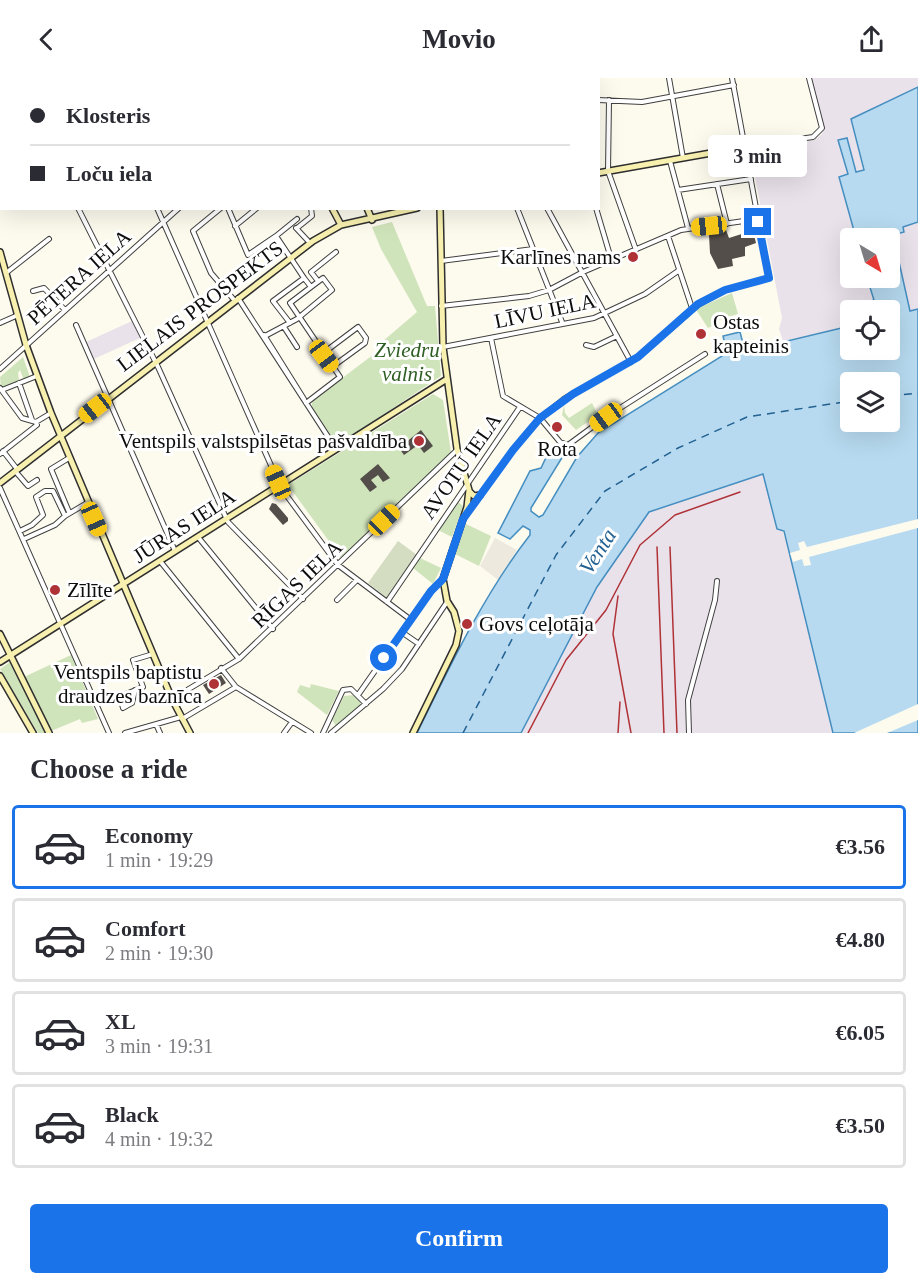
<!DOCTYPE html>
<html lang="en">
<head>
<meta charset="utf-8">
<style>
	body { margin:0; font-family:"Times New Roman",serif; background:#f7f7f7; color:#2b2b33; height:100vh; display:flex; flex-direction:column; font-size:22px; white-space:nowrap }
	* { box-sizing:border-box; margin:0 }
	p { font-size:20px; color:#7c7c81 }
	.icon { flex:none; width:33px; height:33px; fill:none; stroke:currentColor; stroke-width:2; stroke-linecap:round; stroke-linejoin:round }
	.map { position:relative; height:655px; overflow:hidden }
	.side { display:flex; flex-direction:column; background:#fff; flex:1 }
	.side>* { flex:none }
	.guide { position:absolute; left:0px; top:0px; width:600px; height:132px; box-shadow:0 6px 24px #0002; display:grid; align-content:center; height:132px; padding:0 30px; background:#fff }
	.needle { width:39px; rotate:142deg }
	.fabs { position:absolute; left:840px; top:150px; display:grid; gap:12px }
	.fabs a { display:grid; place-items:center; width:60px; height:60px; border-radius:6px; background:#fff; box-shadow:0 6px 24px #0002; font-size:30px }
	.end { position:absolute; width:27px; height:27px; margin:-14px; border:8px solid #1a73e8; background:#fff; box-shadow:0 0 0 3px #fff }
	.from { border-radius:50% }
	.bubble { position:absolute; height:42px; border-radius:6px; background:#fff; box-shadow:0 6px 24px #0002; font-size:20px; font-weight:700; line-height:42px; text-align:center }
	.car { position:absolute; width:18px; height:36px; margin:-18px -9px; border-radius:8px; box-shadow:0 0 4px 2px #0007; background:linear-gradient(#f5c518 24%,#345 0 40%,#f5c518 0 76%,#345 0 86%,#f5c518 0) }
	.guide b { display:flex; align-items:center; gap:21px; height:57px; font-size:22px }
	.guide b+b { border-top:2px solid #e1e1e2 }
	.guide i { width:15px; height:15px; background:#2b2b33 }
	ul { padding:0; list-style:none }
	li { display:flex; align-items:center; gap:18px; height:84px; margin:0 12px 9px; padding:0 18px; border:3px solid #e1e1e2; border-radius:6px }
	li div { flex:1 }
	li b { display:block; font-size:22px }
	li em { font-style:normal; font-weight:700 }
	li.active { border-color:#1a73e8 }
	li>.icon { width:54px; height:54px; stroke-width:1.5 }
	h2 { padding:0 30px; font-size:27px; line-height:72px }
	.button { display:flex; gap:12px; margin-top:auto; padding:12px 30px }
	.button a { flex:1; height:69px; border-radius:6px; background:#1a73e8; color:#fff; font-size:24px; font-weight:700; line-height:69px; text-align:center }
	header { display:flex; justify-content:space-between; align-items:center; height:78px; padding:0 30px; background:#fff; font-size:27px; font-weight:700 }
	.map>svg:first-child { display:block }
	.industrial { fill:#eae2eb }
	.green { fill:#d0e4bb }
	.cemetery { fill:#d4ddc1 }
	.plaza { fill:#ede9de }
	.water { fill:#b7daf0; stroke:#458ec0; stroke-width:1.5; fill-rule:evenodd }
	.pier { fill:#fdfaee }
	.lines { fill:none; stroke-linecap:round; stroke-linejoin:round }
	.ferry { stroke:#226192; stroke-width:1.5; stroke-dasharray:8 6; stroke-linecap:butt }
	.building { fill:#544e4a }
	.street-casing { stroke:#404040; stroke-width:6 }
	.secondary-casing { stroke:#2f2f2f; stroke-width:8 }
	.street { stroke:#fff; stroke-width:4 }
	.secondary { stroke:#f7f0af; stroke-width:5 }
	.rail { stroke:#af3237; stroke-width:1.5 }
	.route { stroke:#1a73e8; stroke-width:8 }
	.poi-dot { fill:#af3237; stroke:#fff; stroke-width:2 }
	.labels { text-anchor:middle; stroke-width:6; stroke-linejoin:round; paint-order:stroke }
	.poi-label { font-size:21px; fill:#0d0d0d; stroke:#fff; text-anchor:end }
	.street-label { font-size:21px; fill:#0d0d0d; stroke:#fff }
	.park-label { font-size:21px; font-style:italic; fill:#2f5e23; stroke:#fff }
	.water-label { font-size:22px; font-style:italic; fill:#226192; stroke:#fff }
</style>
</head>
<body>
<header><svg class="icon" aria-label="back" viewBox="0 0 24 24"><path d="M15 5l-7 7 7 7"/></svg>Movio<svg class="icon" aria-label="share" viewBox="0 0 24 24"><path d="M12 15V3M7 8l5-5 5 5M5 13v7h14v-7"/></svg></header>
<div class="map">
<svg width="918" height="655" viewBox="0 0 918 655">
	<rect width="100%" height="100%" fill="#fdfaee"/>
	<!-- industrial -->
	<path class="industrial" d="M811,0H918V9L851,41L863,92L856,94L847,60L839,62L848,96L839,99L858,160H850V200H870L880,232H850V248L783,263L779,251L782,240L750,73L814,62L822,56L823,52Z
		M918,144V231L910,233L893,157L904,154L902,149Z
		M132,243L140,260L94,281L86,264Z
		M763,396L793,484L833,655H521L596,510L649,434Z"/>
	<!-- green -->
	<path class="green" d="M392,144L427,228H435L441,298L338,367L312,331V323L378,273L376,269L417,234L381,171L372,149Z
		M732,215L738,236L715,243L716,246L708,250L697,233L698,230Z
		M23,279L30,299L24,302L20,292L18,295L19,303L1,310L0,299Z
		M433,316L443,322L451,374L342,481L288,407Z
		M592,325L598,337L576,352L562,337L564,327L565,335L569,340Z
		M457,423L463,428L452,459L438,452Z
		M466,446L491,458L479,488L455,476Z
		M420,480L441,490L433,506L413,490Z
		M71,577L98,641L82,645L80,641L51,653L24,599Z
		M10,584L46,655H38L0,591Z
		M311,606L339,613L327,637L297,614L300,607L310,610Z
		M354,617L361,623L360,628L336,648L332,642L344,618Z"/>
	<!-- cemetery -->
	<path class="cemetery" d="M398,463L417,477L387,520L368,505Z"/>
	<!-- plaza -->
	<path class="plaza" d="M495,460L517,472L498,502L480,488Z"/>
	<!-- water -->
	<path class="water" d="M918,9V144L903,149L904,154L893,157L910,233L918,231V655H833L784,453L777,451L763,396L649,434L597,509L521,655H417C451,586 484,516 530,457V452L523,448L510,461L498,455L530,393L541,390L550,371L563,378L531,430V433L539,439L543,437L577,379L598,355L727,275L723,258L740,254L745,273L850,248V272H890V232H881L879,229L870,231L868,224L874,222L867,200H890V160H856L839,99L848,96L838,62L847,60L856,94L864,92L851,41ZM850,304H890V344H850Z"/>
	<!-- pier -->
	<path class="pier" d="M918,441V450L809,479L811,487L804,488L802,481L793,484L790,475L800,472L798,465L804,463L807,469Z
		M918,626V642L887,655H854Z"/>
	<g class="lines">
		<!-- ferry -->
		<path class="ferry" d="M890,318L918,315
			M463,655L556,477L605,413L678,370L747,339L850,323"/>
	</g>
	<!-- building -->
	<path class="building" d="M726,152L729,160L748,154L754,157L756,165L745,169V178L732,181L733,188L718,191L710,175L709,157Z
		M421,352L433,368L424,375L418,367L404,377L399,370Z
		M378,386L390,400L383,404L378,397L371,402L377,409L370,414L360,401Z
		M272,425L276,426L288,440V443L283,447L269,431Z
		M221,597L226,605L209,616L203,607Z"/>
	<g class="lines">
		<!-- street casing -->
		<g class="street-casing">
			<path id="street" d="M6,0V2
				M60,0L61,2
				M117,0V2
				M199,0V2
				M669,0L683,80
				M337,2L339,0
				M569,2V0
				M598,22L642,24L734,7
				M609,22L608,93L636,172
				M745,69L813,59L822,50L809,0
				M0,79L2,78
				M670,83L688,150
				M717,106L727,146
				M678,112L751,101
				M78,130L158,289L228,444L303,521
				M157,130L281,410L338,487L411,542
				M221,130L193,153L211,195L235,223
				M228,130L248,177L276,158L304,200L273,223L290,245
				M517,130L562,244
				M547,130L631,284
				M596,130L612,184
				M235,148L257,130
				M296,150L310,165
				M297,150L312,138L311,130
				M276,158L297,141
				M668,158L692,230
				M441,183L533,171
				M6,195L49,161
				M304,200L311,209L290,225L340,299L306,325
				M318,203L311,194L336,174
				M33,213L44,210L65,232
				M238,220L336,371
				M441,228L529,218L549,212L583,194L681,152L758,141
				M0,245L18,237
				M76,247L175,473
				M284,249L297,269
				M264,257L304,321
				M265,258L297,241L332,212L323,200L311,209
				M491,260L503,318L540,340L560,364L568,367L606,339L705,276
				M586,267L594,269L617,258
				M443,269L594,240L645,216L678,193
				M322,276L358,249L366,260L365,265L332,289
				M0,291L179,130
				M19,305L32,342
				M0,310L22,340L36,344
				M2,312L37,298
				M3,373L17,391
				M0,376L37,347L36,344L51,335
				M15,393L28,408L37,402
				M0,410L109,655
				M69,434L51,391L69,380
				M467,436L513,372L540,340L565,320L638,279L698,227L725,212L769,200L732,0
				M65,438L87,425
				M20,453L32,447L43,437L36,419L45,413H53L65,438L55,447L24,461
				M198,459L273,551
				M160,483L239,581
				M337,522L356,503
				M387,524L520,329
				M403,555L419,566
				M221,590L236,609L311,655
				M135,612L132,625L123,630L120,619L121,618L143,609L133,582L153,576
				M358,617L431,513L443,501
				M172,621L239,581L457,372
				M182,641L236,609
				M156,646L160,655
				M125,655L181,639
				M284,655L292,644
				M323,655L343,612L351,611L366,626
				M331,655L383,611L402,591L447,524
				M689,655L688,622L715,522L717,503"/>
		</g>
		<!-- secondary casing -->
		<g class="secondary-casing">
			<path id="secondary" d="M260,0V2
				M447,2V0
				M598,95L745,69
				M332,130L341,147
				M367,130L372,142
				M0,174L26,267L51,335L172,621L190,655
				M0,405L313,163L341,147L417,130
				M469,413L474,418L480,417
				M0,556L49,655
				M0,584L447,301
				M0,598L33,655
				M413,655L456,567L459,553L454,534L447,523L443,501L467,429L469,412L457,371L443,269L440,130"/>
		</g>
		<!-- street -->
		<use href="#street" class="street"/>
		<!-- secondary -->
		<use href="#secondary" class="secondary"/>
		<!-- rail -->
		<path class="rail" d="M657,469L664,655
			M670,469L677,655
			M618,518L613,556L631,655
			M528,655L566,582L606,532L640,467L675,437L740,414
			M618,655L620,624"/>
	</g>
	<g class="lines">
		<!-- route -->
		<path class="route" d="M384,580L431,513L443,501L463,441L513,372L540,340L573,316L638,279L698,226L725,212L769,200L758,144"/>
	</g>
	<!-- markers -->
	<g class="poi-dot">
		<circle cx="633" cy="179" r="6"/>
		<circle cx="701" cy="256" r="6"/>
		<circle cx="557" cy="349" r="6"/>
		<circle cx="419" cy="363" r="6"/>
		<circle cx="55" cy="512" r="6"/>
		<circle cx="467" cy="546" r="6"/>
		<circle cx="214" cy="606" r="6"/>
	</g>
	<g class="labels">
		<!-- poi labels -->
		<g class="poi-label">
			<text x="621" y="186">Karlīnes nams</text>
			<text x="713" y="251" text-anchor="start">Ostas<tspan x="713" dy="24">kapteinis</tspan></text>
			<text x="407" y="370">Ventspils valstspilsētas pašvaldība</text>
			<text x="557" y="378" text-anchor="middle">Rota</text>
			<text x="67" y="519" text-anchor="start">Zīlīte</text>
			<text x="479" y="553" text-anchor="start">Govs ceļotāja</text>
			<text x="202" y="601">Ventspils baptistu<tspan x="202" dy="24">draudzes baznīca</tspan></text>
		</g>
		<!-- street labels -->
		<g class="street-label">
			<text transform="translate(79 199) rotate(-42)" y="7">PĒTERA IELA</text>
			<text transform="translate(200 228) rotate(-37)" y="7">LIELAIS PROSPEKTS</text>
			<text transform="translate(545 233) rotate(-12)" y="7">LĪVU IELA</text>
			<text transform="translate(461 388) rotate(-55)" y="7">AVOTU IELA</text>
			<text transform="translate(184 448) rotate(-33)" y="7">JŪRAS IELA</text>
			<text transform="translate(297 506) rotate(-44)" y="7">RĪGAS IELA</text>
		</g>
		<!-- park labels -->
		<g class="park-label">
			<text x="407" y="279">Zviedru<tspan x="407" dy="24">valnis</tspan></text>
		</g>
		<!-- water labels -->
		<g class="water-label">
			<text transform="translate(597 473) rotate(-57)" y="8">Venta</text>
		</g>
	</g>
</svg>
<div class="fabs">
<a><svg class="needle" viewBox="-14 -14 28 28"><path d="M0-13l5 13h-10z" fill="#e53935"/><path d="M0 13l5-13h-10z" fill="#7c7c81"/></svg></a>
<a><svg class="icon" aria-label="locate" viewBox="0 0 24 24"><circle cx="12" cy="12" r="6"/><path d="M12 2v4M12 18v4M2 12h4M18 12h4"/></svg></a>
<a><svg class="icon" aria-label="layers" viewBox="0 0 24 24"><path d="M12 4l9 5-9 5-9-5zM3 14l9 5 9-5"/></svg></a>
</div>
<i class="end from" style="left:384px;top:580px"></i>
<i class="end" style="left:758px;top:144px"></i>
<div class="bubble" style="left:708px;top:57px;width:99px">3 min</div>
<i class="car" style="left:709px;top:148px;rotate:264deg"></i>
<i class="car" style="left:324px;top:278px;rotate:143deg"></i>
<i class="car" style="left:95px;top:330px;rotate:232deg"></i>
<i class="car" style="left:606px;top:339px;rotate:234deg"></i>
<i class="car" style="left:278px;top:404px;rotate:336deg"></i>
<i class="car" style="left:94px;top:441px;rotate:156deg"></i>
<i class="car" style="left:384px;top:442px;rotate:46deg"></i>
<div class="guide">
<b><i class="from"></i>Klosteris</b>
<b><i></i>Loču iela</b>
</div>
</div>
<section class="side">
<h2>Choose a ride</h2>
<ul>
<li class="active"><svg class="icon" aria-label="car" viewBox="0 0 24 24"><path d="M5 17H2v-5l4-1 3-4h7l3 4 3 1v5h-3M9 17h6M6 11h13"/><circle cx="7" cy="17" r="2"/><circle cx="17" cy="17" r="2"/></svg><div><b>Economy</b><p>1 min · 19:29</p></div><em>€3.56</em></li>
<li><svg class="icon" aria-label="car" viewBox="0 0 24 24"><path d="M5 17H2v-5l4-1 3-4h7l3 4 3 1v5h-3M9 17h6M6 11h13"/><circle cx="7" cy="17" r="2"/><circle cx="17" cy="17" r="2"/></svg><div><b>Comfort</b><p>2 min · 19:30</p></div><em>€4.80</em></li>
<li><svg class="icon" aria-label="car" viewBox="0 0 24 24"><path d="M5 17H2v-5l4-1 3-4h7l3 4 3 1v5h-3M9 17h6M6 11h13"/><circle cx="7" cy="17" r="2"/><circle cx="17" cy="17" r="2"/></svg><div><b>XL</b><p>3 min · 19:31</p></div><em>€6.05</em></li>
<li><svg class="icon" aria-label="car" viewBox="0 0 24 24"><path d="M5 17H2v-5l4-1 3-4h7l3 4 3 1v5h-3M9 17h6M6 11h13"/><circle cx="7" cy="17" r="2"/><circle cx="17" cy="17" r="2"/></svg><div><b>Black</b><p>4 min · 19:32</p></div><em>€3.50</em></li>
</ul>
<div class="button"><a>Confirm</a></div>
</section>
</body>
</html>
